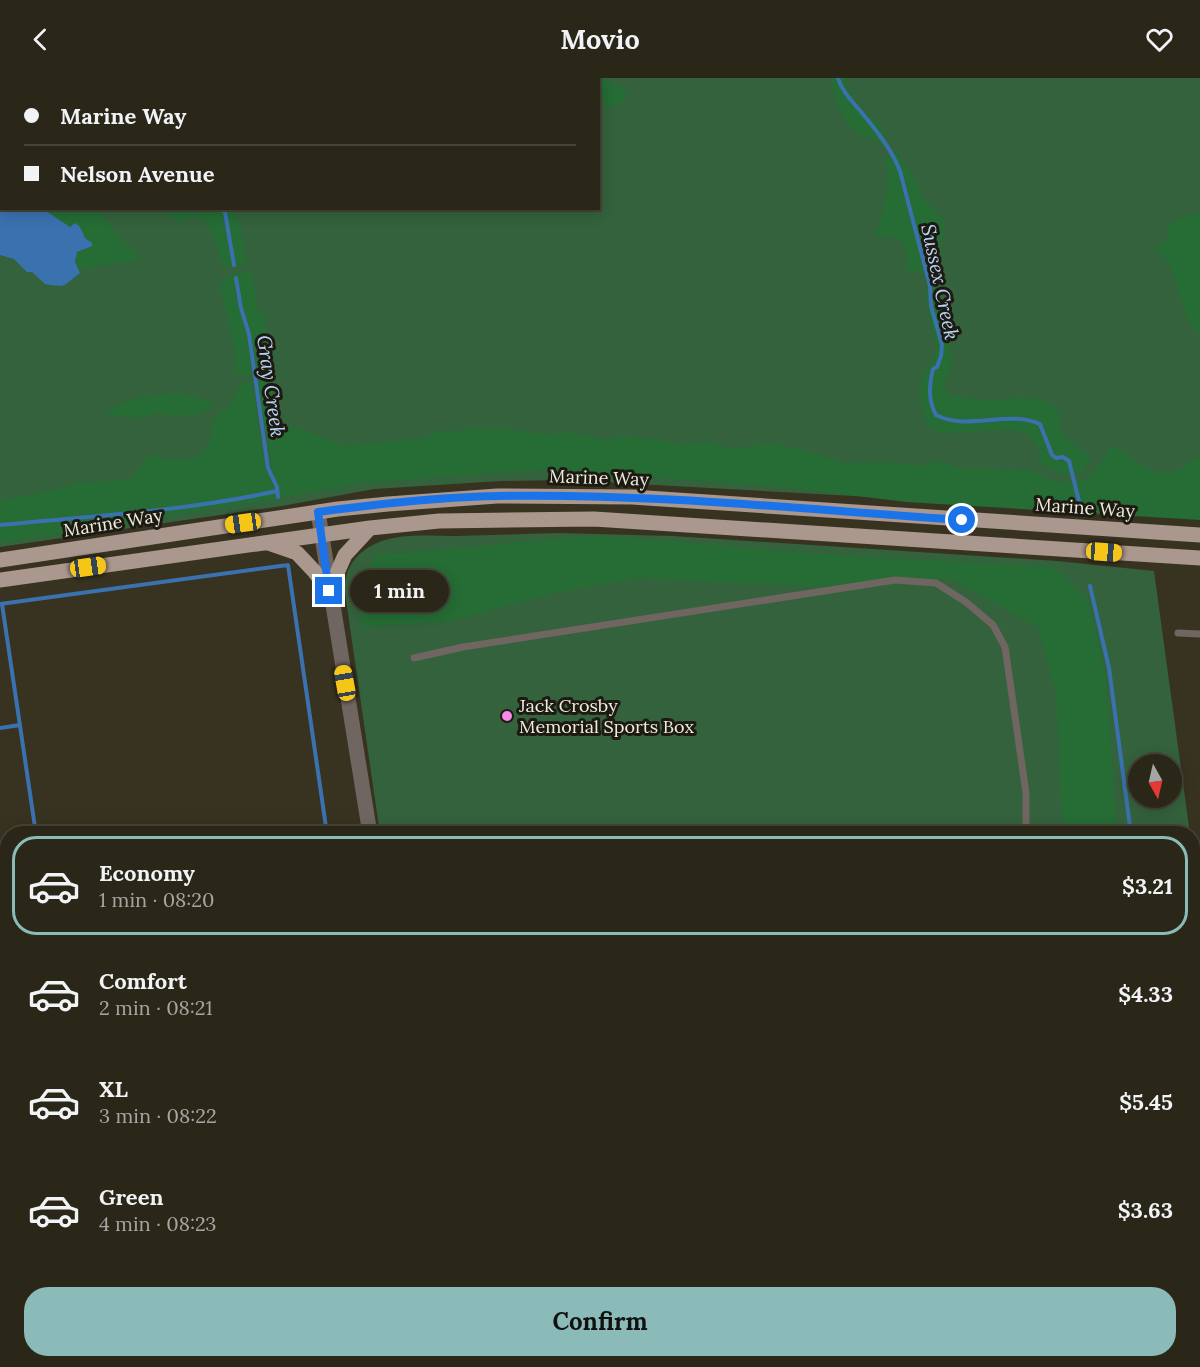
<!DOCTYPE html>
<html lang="en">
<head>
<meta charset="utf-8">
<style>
	body { margin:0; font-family:Lora,serif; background:#322e21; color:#f1f3f6; height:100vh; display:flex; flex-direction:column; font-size:22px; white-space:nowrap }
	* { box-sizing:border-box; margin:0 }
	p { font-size:20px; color:#a5a5a2 }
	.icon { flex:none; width:33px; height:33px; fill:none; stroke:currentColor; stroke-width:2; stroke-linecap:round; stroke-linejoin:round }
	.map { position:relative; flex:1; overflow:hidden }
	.panel { position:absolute; left:0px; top:748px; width:1200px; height:542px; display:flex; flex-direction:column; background:#2a2618; border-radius:24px 24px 0 0; box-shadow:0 3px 15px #0003,0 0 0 2px #464337 }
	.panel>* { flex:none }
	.hud { position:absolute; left:0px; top:0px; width:600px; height:132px; box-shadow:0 3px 15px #0003,0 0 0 2px #464337; display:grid; align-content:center; height:132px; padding:0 24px; background:#2a2618 }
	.needle { width:39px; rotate:172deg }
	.tools { position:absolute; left:1128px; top:676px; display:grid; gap:12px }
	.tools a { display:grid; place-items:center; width:54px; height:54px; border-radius:50%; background:#2a2618; box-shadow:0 3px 15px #0003,0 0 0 2px #464337; font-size:30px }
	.end { position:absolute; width:27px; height:27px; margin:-14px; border:8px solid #1a73e8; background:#fff; box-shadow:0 0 0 3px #fff }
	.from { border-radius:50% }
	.bubble { position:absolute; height:42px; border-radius:21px; background:#2a2618; box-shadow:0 3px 15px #0003,0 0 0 2px #464337; font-size:20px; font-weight:700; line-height:42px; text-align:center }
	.car { position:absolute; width:18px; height:36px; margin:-18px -9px; border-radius:8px; box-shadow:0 0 4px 2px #0007; background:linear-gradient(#f5c518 24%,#345 0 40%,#f5c518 0 76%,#345 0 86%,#f5c518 0) }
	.hud b { display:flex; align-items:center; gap:21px; height:57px; font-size:22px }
	.hud b+b { border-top:2px solid #464337 }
	.hud i { width:15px; height:15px; background:#f1f3f6 }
	ul { padding:10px 0 0; list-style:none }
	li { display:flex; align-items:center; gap:18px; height:99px; margin:0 12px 9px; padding:0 12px; border:3px solid transparent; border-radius:24px }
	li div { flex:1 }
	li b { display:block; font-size:22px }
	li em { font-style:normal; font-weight:700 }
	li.active { border-color:#8bbbb9 }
	li>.icon { width:54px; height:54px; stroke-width:1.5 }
	.action { display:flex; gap:12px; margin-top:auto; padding:12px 24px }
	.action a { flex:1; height:69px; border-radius:24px; background:#8bbbb9; color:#111; font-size:24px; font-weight:700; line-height:69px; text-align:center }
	header { display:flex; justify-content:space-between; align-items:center; height:78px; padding:0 24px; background:#2a2618; font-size:27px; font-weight:700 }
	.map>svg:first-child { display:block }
	.green { fill:#34623c; fill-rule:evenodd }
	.forest { fill:#256c35 }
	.water { fill:#3a72af }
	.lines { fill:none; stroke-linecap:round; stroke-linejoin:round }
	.stream { stroke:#3a72af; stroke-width:4 }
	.service { stroke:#6f6561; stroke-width:7 }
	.tertiary { stroke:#6f6561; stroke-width:15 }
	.primary { stroke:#aa978d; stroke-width:15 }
	.route { stroke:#1a73e8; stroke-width:8 }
	.poi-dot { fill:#f888ea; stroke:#1d1a12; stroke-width:2 }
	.labels { text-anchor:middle; stroke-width:6; stroke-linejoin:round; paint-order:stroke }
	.street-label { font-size:18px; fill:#efece0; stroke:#1d1a12 }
	.poi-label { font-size:18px; fill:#efece0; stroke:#1d1a12; text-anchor:start }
	.water-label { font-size:20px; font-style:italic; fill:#b7d5f7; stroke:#1d1a12 }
</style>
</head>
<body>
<header><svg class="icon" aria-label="back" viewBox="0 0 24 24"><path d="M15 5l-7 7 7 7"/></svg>Movio<svg class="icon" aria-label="heart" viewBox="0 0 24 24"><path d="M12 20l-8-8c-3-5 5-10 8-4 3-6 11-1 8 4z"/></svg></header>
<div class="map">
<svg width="1200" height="1289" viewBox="0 0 1200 1289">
	<rect width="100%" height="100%" fill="#383220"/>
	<!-- green -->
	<path class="green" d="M0,0H1200V439L1071,430L564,402L501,403L374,411L282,428L0,469ZM2,2H598V130H2Z
		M557,455L673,458L1057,483L1154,493L1190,756H380L345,515C343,496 352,479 369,469C394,454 427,458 455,458C489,457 523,456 557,455ZM1138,687H1172V720H1138Z
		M1193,775L1200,830V1289L1192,1282Z"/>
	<!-- forest -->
	<path class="forest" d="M549,0H604L625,12L627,18C622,29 611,29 601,26H599L598,2L549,1Z
		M830,0H846L847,10L870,41L877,43L881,47L887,65L881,67L878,62C847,59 836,27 830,0Z
		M897,74L914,100L922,118L942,141L945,148L935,191C925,196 915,197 906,190C909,160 901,159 874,157C881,145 890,108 888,94C887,90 884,85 883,80Z
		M43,131H98L126,167L141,181L79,192L75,185L77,174L83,173L89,162L85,160L75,145L70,149Z
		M157,131H234L240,148L247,185L224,190C219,177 210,132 189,139C186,140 184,143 181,144Z
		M1200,135V257C1173,234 1185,190 1153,170L1167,162C1168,158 1167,155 1168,151C1171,139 1190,137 1200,135Z
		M248,193L252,196L258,233L265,238V252L269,256C261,266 266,283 267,295L242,298L234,294L235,273L220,208L227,198Z
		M926,208H933L936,229L942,238L949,239L952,244L950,260L952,281L944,308L950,317L990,323L1020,319L1033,320L1049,324L1063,339L1058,345C1064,367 1079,365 1091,381L1083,394C1075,398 1069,397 1061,395C1028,388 1047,372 1030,359C1026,356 1018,352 1013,352C990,351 966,355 942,355L934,352L927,346L921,325L920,307L923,296L931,284L936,270L927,226Z
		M252,302L261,365L276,421L0,465V423L64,410L76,405L126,402L135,398L147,380L154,377C170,385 204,385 210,363C212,358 211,351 213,345C215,337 223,334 228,328C234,322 236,310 243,305C245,303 249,303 252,302Z
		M262,302C279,315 268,321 274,334C275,339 280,343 282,347L305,352L343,368L426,360L442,352L458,354L466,350L506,351L550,357L568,354L608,362L619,358L655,361L681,367L706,364L735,371L769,365L799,371L843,385L889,384L921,388L936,382L957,390L1029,392L1056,404L1087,402L1110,371L1116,369C1144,389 1166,410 1196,379L1200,382V442L906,424L775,408L541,392L360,405L281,420L273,396L257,304Z
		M178,315L211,323L213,328L198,336L172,338L159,335L139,340L109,337L110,331L136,320Z
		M598,457L818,476L1054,489L1089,522L1106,598L1117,756H1063L1056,617L1039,550L952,501L824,509L636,500L555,515L450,543L363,549L356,509L377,477Z
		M1193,926L1200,927V1289H1043L1042,1283L1192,1282Z"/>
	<!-- water -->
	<path class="water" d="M0,105L2,130L43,131L70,149L75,145L80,149L85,160L92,165V168L77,174L75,184L80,195L66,206L62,208L50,207L45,206L32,194H27L14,181L0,177Z"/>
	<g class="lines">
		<!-- stream -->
		<path class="stream" d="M60,0L61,2
			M838,0C842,14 853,24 862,35C876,52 892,72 900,93L930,208L931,228L942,267L941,278L937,289L933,291C929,308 928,322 936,337C970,354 1006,331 1040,346L1052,377L1056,380L1063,379L1069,383L1080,427
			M220,130L225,134L234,187
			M236,200L241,230L249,256L268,390L277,409L278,419
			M0,447C93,438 186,433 277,413
			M288,487L327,756
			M1090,508L1109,590L1131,756
			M0,526L288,487
			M2,526L36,756
			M0,650L20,647
			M1192,1158L1200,1168"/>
		<!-- service -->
		<path class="service" d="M1178,555L1200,556
			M414,580L463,569L895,502L936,505L966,524L993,547L1005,569L1026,715V756
			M0,930L8,932"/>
		<!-- tertiary -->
		<path class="tertiary" d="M318,434L370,756
			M0,1280H8
			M212,1282L307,1289"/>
		<!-- primary -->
		<path class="primary" d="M268,465L297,475L314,493L329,513L345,477L370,450
			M0,482L338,431L388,426L497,418L632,419L1200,457
			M0,502L370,450L439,443L594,441L1200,480"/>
	</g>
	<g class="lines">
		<!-- route -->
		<path class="route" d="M329,513L318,434C377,426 439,419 499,418C653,415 808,432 962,442"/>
	</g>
	<!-- markers -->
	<circle class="poi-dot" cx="507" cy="638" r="6"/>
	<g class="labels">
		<!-- street labels -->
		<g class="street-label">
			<text transform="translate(599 400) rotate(2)" y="6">Marine Way</text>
			<text transform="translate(1085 430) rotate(4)" y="6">Marine Way</text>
			<text transform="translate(113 445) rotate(-9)" y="6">Marine Way</text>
		</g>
		<!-- poi labels -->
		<g class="poi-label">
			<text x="519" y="634">Jack Crosby<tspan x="519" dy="21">Memorial Sports Box</tspan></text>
		</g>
		<!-- water labels -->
		<g class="water-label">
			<text transform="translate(940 204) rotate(78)" y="7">Sussex Creek</text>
			<text transform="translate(271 308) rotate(82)" y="7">Gray Creek</text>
		</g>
	</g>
</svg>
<div class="tools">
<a><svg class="needle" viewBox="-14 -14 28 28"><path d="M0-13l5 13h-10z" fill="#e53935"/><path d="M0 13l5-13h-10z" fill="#a5a5a2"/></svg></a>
</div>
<i class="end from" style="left:962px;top:442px"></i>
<i class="end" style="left:329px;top:513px"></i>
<div class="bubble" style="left:350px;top:492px;width:99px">1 min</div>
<i class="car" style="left:243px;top:445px;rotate:262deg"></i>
<i class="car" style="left:1104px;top:474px;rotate:94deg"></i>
<i class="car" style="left:88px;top:489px;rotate:82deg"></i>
<i class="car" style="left:345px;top:605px;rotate:350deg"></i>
<div class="hud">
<b><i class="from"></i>Marine Way</b>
<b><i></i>Nelson Avenue</b>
</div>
<section class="panel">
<ul>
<li class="active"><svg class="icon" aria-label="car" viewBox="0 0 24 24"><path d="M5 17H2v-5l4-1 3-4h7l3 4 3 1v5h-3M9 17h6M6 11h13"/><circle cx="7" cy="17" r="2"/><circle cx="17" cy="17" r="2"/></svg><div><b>Economy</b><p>1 min · 08:20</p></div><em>$3.21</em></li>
<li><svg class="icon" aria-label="car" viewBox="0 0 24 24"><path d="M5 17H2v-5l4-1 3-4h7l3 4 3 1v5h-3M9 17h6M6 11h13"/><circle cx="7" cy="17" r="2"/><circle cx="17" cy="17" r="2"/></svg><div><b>Comfort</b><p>2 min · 08:21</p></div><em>$4.33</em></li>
<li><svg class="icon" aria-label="car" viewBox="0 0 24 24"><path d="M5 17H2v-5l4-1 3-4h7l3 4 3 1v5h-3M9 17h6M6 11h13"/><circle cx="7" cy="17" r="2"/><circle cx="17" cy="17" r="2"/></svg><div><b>XL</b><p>3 min · 08:22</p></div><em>$5.45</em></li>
<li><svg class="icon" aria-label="car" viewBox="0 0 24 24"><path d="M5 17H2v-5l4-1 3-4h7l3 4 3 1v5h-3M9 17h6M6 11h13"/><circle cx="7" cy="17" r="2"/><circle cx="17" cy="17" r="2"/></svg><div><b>Green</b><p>4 min · 08:23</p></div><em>$3.63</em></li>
</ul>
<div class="action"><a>Confirm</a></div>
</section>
</div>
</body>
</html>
